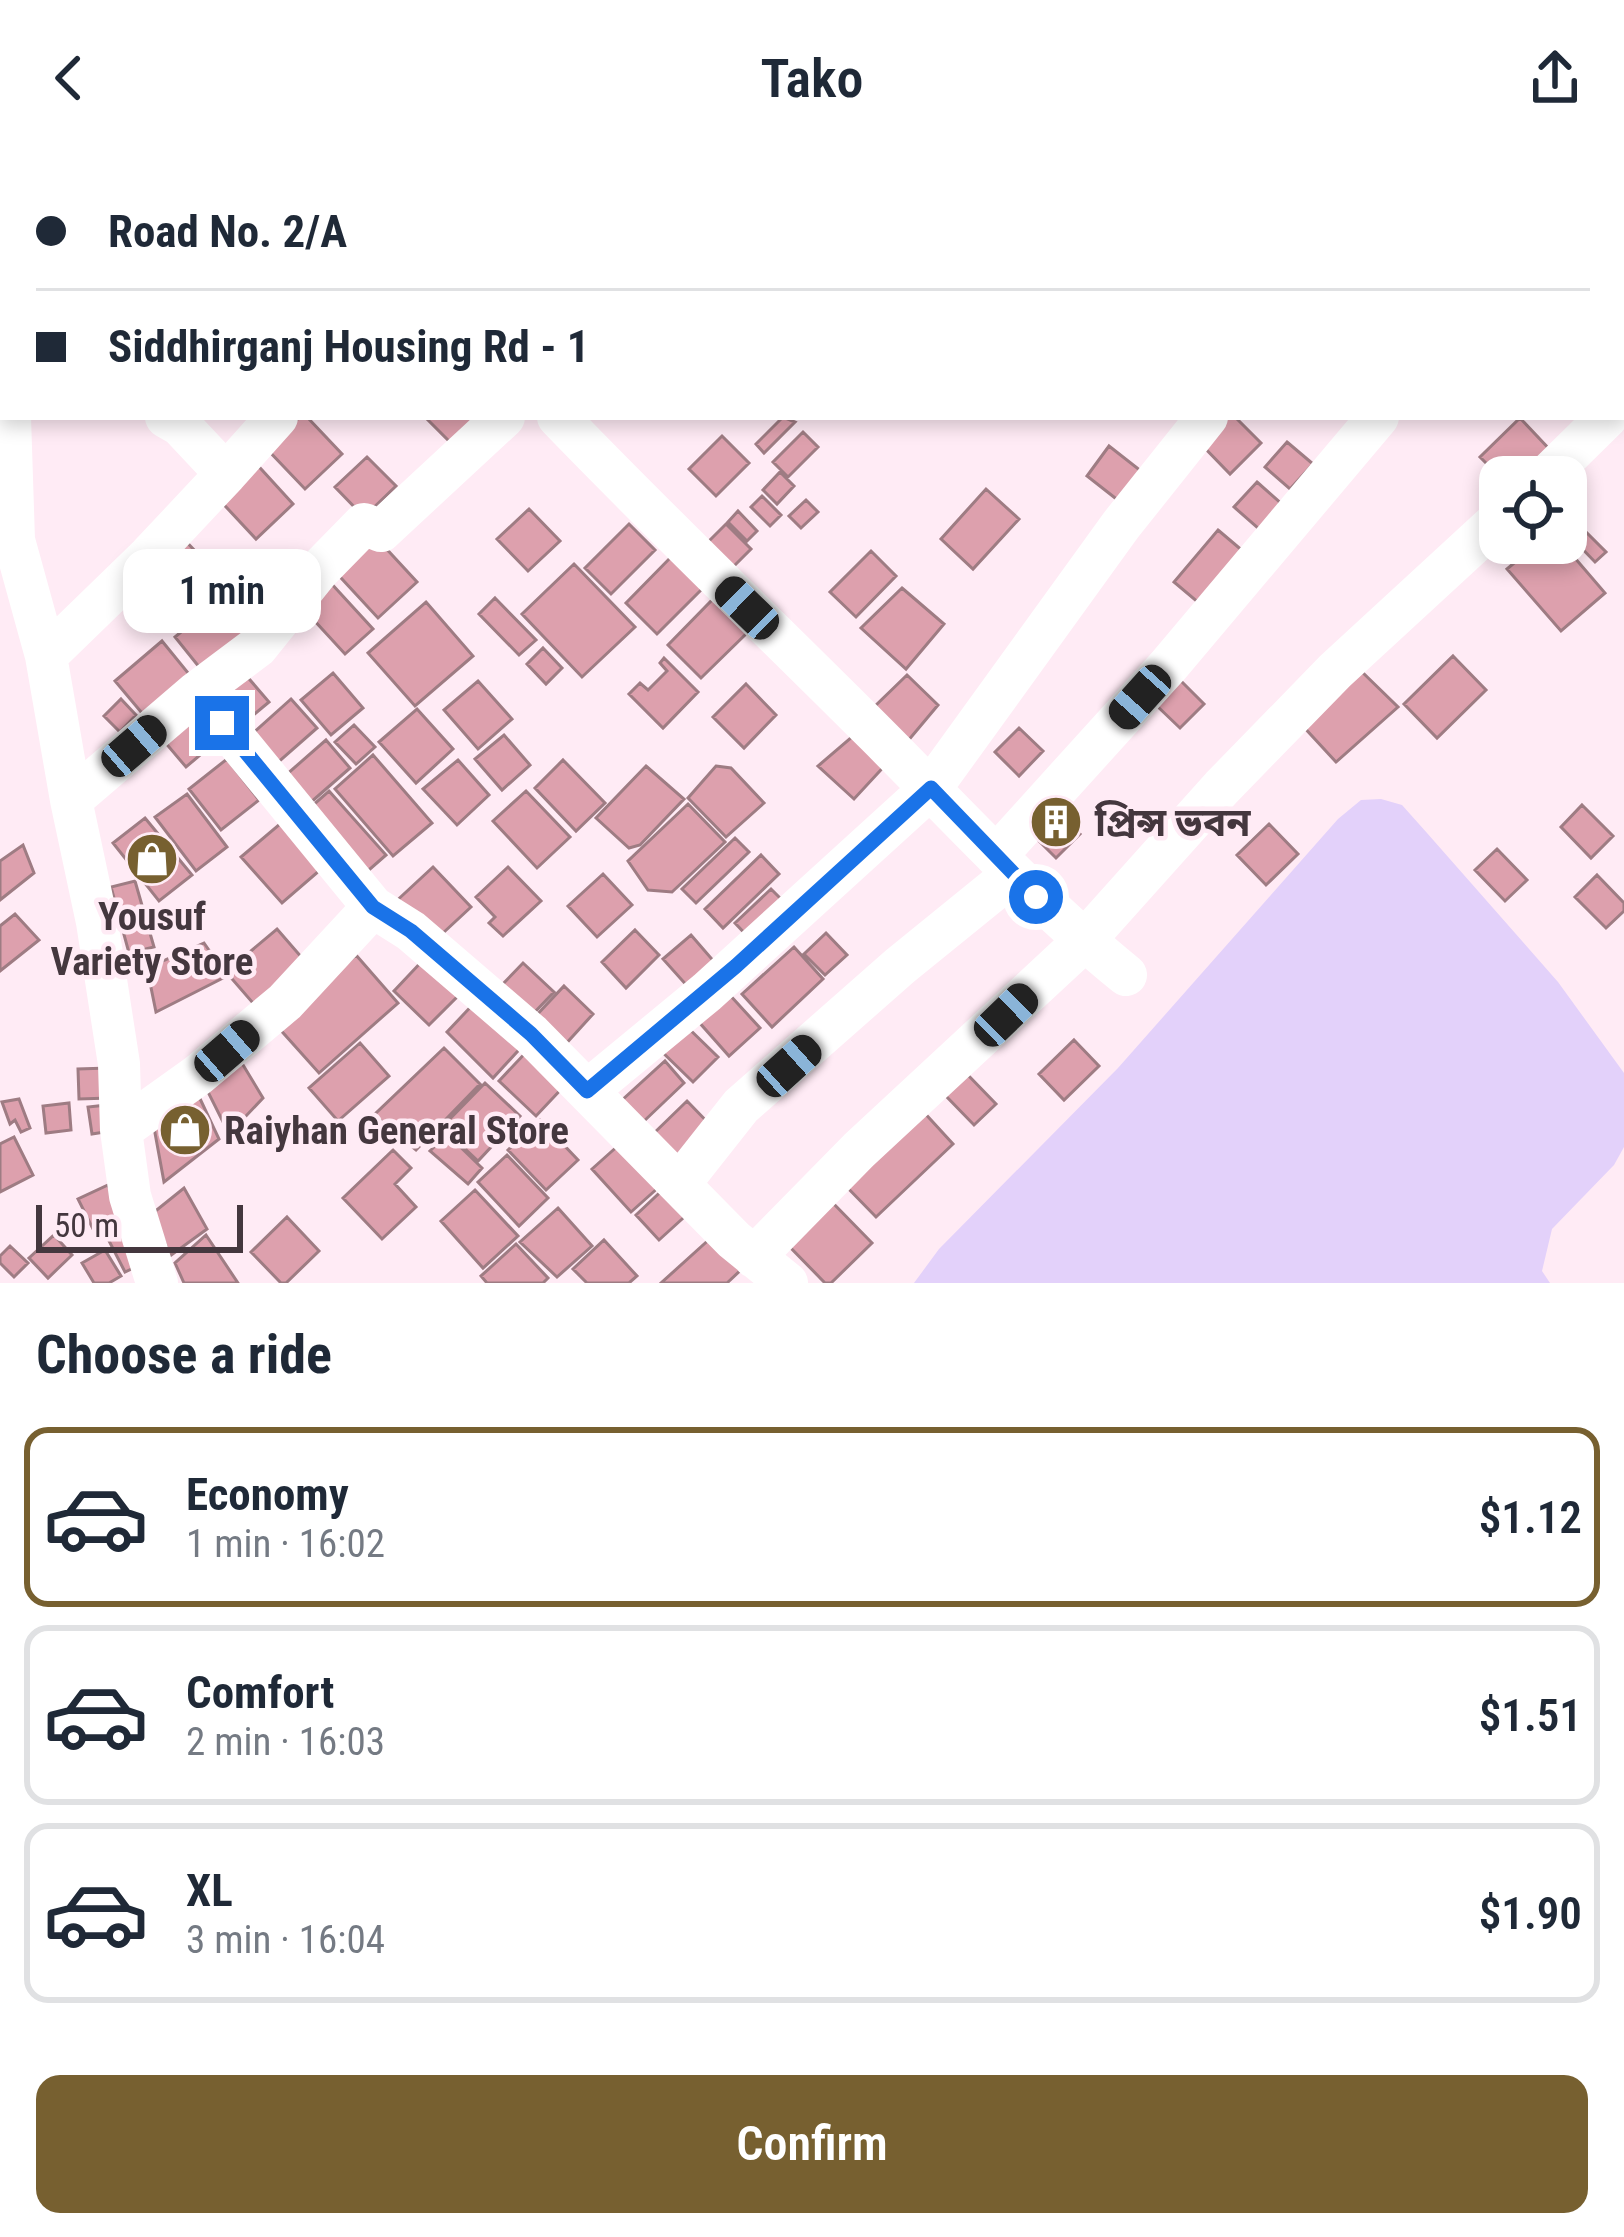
<!DOCTYPE html>
<html lang="en">
<head>
<meta charset="utf-8">
<style>
	body { margin:0; font-family:"Roboto Condensed","Noto Sans Bengali",sans-serif; background:#f2f2f3; color:#1f2937; height:100vh; display:flex; flex-direction:column; font-size:45px; white-space:nowrap }
	* { box-sizing:border-box; margin:0 }
	p { font-size:39px; color:#747a83 }
	.icon { flex:none; width:66px; height:66px; fill:none; stroke:currentColor; stroke-width:2; stroke-linecap:round; stroke-linejoin:round }
	.map { position:relative; height:1127px; overflow:hidden }
	.side { display:flex; flex-direction:column; background:#fff; flex:1 }
	.side>* { flex:none }
	.guide { position:absolute; left:0px; top:0px; width:1626px; height:264px; box-shadow:0 6px 18px #0003; display:grid; align-content:center; height:264px; padding:0 36px; background:#fff }
	.controls { position:absolute; left:1479px; top:300px; display:grid; gap:24px }
	.controls a { display:grid; place-items:center; width:108px; height:108px; border-radius:24px; background:#fff; box-shadow:0 6px 18px #0003; font-size:60px }
	.scale { position:absolute; left:36px; bottom:30px; width:207px; box-sizing:border-box; padding-left:12px; border:6px solid #44373e; border-top:0; font-size:33px; line-height:42px; white-space:nowrap; color:#44373e; -webkit-text-stroke:9px #ffebf5; paint-order:stroke }
	.end { position:absolute; width:54px; height:54px; margin:-27px; border:15px solid #1a73e8; background:#fff; box-shadow:0 0 0 6px #fff }
	.from { border-radius:50% }
	.bubble { position:absolute; height:84px; border-radius:24px; background:#fff; box-shadow:0 6px 18px #0003; font-size:39px; font-weight:600; line-height:84px; text-align:center }
	.car { position:absolute; width:36px; height:72px; margin:-36px -18px; border-radius:15px; box-shadow:0 0 9px 3px #0007; background:linear-gradient(#222 24%,#8ab4d8 0 40%,#222 0 76%,#8ab4d8 0 86%,#222 0) }
	.guide b { display:flex; align-items:center; gap:42px; height:114px; font-size:45px }
	.guide b+b { border-top:3px solid #e0e1e3 }
	.guide i { width:30px; height:30px; background:#1f2937 }
	ul { padding:0; list-style:none }
	li { display:flex; align-items:center; gap:36px; height:180px; margin:0 24px 18px; padding:0 12px; border:6px solid #e0e1e3; border-radius:24px }
	li div { flex:1 }
	li b { display:block; font-size:45px }
	li em { font-style:normal; font-weight:600 }
	li.selected { border-color:#776030 }
	li>.icon { width:108px; height:108px; stroke-width:1.5 }
	h2 { padding:0 36px; font-size:54px; line-height:144px }
	.primary-button { display:flex; gap:24px; margin-top:auto; padding:24px 36px }
	.primary-button a { flex:1; height:138px; border-radius:24px; background:#776030; color:#fff; font-size:48px; font-weight:600; line-height:138px; text-align:center }
	header { display:flex; justify-content:space-between; align-items:center; height:156px; padding:0 36px; background:#fff; font-size:54px; font-weight:600 }
	.map>svg:first-child { display:block }
	.water { fill:#e3d1fa }
	.building { fill:#dda0ad; stroke:#9e7c83; stroke-width:3 }
	.lines { fill:none; stroke-linecap:round; stroke-linejoin:round }
	.minor { stroke:#fff; stroke-width:42 }
	.route { stroke:#1a73e8; stroke-width:15 }
	.labels { text-anchor:middle; stroke-width:9; stroke-linejoin:round; paint-order:stroke }
	.poi-label { font-size:39px; font-weight:bold; fill:#44373e; stroke:#ffebf5; text-anchor:start }
</style>
</head>
<body>
<header><svg class="icon" aria-label="back" viewBox="0 0 24 24"><path d="M15 5l-7 7 7 7"/></svg>Tako<svg class="icon" aria-label="share" viewBox="0 0 24 24"><path d="M12 15V3M7 8l5-5 5 5M5 13v7h14v-7"/></svg></header>
<div class="map">
<svg width="1624" height="1127" viewBox="0 0 1624 1127">
	<rect width="100%" height="100%" fill="#ffebf5"/>
	<!-- water -->
	<path class="water" d="M1381,643L1402,649L1427,677L1558,826L1624,917V991L1614,1009L1552,1073L1542,1115L1550,1127H914L939,1093L1118,912L1338,663L1361,644Z"/>
	<!-- building -->
	<path class="building" d="M300,261H307L342,298L305,333L266,292Z
		M425,261H480L453,289Z
		M783,261L795,266L764,297L756,288Z
		M1223,261H1235L1261,287L1230,318L1198,285Z
		M1520,262L1553,297L1529,321H1500L1480,301Z
		M803,276L818,291L788,321L773,306Z
		M722,280L749,307L716,340L689,313Z
		M1287,286L1313,308L1290,333L1265,311Z
		M1109,290L1141,315L1119,345L1087,320Z
		M367,301L396,330L364,361L335,331Z
		M251,302L293,348L256,383L213,337Z
		M780,316L794,330L777,348L763,334Z
		M1257,326L1282,348L1259,373L1234,351Z
		M986,333L1019,363L973,413L941,383Z
		M762,340L781,359L770,370L751,351Z
		M806,344L818,356L801,372L789,360Z
		M529,353L560,385L528,415L497,383Z
		M738,355L757,375L747,385L728,366Z
		M1566,356L1606,396L1595,406L1566,376Z
		M629,368L655,394L611,438L585,412Z
		M726,368L751,393L722,422L697,397Z
		M369,374L417,426L378,462L330,410Z
		M1218,374L1244,396L1200,448L1174,426Z
		M179,378L214,415L176,450L142,413Z
		M1538,387H1562L1605,437L1561,475L1507,413Z
		M871,395L896,420L856,461L830,436Z
		M271,397L301,430L258,468L229,436Z
		M672,400L704,431L657,478L626,447Z
		M574,408L635,471L582,521L522,458Z
		M329,425L373,473L345,498L301,450Z
		M902,432L944,468L906,513L861,472Z
		M715,441L749,475L701,522L668,489Z
		M495,442L536,484L519,499L479,458Z
		M218,445L247,480L204,517L175,481Z
		M426,446L473,500L415,550L368,497Z
		M162,485L193,523L147,563L115,525Z
		M543,492L562,512L546,528L527,508Z
		M1453,500L1486,534L1437,582L1404,548Z
		M664,502L698,536L663,572L629,538L640,527L648,534L667,515L660,507Z
		M238,510L269,546L234,575L203,539Z
		M1359,513L1398,551L1336,606L1301,568Z
		M333,517L363,552L331,579L301,544Z
		M907,519L938,549L907,586L874,551Z
		M1180,524L1204,548L1180,572L1156,549Z
		M478,525L512,563L478,593L444,554Z
		M746,528L776,559L744,592L713,561Z
		M121,543L136,559L120,576L104,560Z
		M291,543L317,572L267,616L241,588Z
		M197,544L226,577L186,611L158,578Z
		M417,553L453,593L416,627L379,586Z
		M354,569L375,591L356,608L335,586Z
		M1019,572L1043,595L1019,620L995,596Z
		M860,574L890,604L854,643L818,610Z
		M504,579L530,609L502,634L475,603Z
		M326,584L350,612L302,654L278,626Z
		M373,599L432,667L393,700L335,633Z
		M227,603L259,644L221,674L189,633Z
		M458,604L489,639L457,669L423,633Z
		M563,604L605,647L576,675L535,632Z
		M646,610L684,643L640,689L629,692L596,662Z
		M716,610L731,612L764,647L726,681L688,642Z
		M329,635L386,699L361,721L304,657Z
		M526,635L570,681L537,712L493,665Z
		M187,638L227,691L196,715L155,661Z
		M688,648L725,686L672,736L648,734L628,705Z
		M1582,649L1613,680L1591,702L1561,671Z
		M1056,654L1080,678L1056,702L1032,678Z
		M145,662L192,719L159,745L113,687Z
		M287,662L327,708L282,747L241,701Z
		M1269,668L1298,698L1266,729L1237,699Z
		M735,682L749,696L696,747L682,733Z
		M23,689L34,717L0,744V705Z
		M1497,693L1527,724L1505,745L1475,714Z
		M761,699L779,718L723,772L705,753Z
		M433,711L471,751L429,790L391,750Z
		M508,711L541,745L503,780L489,767L495,761L476,741Z
		M603,718L632,749L597,781L568,750Z
		M1597,719L1624,747V755L1606,772L1575,741Z
		M135,725L154,791L129,797L111,731Z
		M771,733L789,751L753,786L735,767Z
		M15,758L39,784L0,815V770Z
		M277,773L310,811L259,854L226,816Z
		M635,774L659,799L626,832L602,806Z
		M826,777L847,799L825,819L804,798Z
		M691,779L717,809L689,832L663,803Z
		M204,787L227,820L156,856L147,812Z
		M794,791L823,823L772,871L742,838Z
		M356,799L398,847L319,917L277,870Z
		M425,802L462,836L429,869L394,835Z
		M523,807L554,836L530,861L499,832Z
		M564,830L593,858L562,892L532,864Z
		M728,837L760,872L729,900L698,865Z
		M479,842L527,885L493,922L447,876Z
		M680,864L718,901L693,926L655,889Z
		M1074,884L1099,910L1064,944L1039,918Z
		M360,887L389,920L338,965L309,932Z
		M444,892L480,928L416,994L374,959Z
		M530,892L567,927L536,960L499,925Z
		M237,899L263,942L229,978L203,926Z
		M665,905L684,927L642,967L621,945Z
		M108,912L109,942L79,943L78,913Z
		M966,917L996,948L974,969L944,938Z
		M485,927L520,960L478,1005L442,971Z
		M195,932L219,983L164,1026L153,966Z
		M19,943L30,972L21,976L15,964L10,968L2,946Z
		M687,945L719,978L677,1010L651,980Z
		M69,947L71,974L46,977L43,950Z
		M107,949L111,975L92,978L88,951Z
		M920,952L953,988L876,1061L842,1026Z
		M540,964L578,1004L546,1034L508,994Z
		M447,978L482,1012L468,1028L430,995Z
		M630,979L669,1022L631,1056L592,1013Z
		M14,981L33,1019L0,1036V988Z
		M393,994L411,1012L395,1028L416,1051L382,1083L343,1042Z
		M507,999L548,1042L519,1070L478,1026Z
		M669,1028L692,1054L659,1084L636,1059Z
		M108,1029L123,1061L94,1075L78,1043Z
		M184,1032L207,1073L170,1100L153,1057Z
		M475,1034L518,1080L483,1112L441,1065Z
		M829,1043L872,1087L831,1127H825L785,1086Z
		M558,1052L592,1090L557,1121L520,1086Z
		M287,1061L319,1095L286,1127H281L251,1096Z
		M130,1070L148,1105L125,1116L107,1081Z
		M54,1079L72,1099L48,1122L29,1102Z
		M206,1079L238,1127H184L175,1107Z
		M713,1080L744,1111L727,1127H661Z
		M604,1084L637,1120L629,1127H587L573,1113Z
		M516,1088L548,1122L543,1127H487L481,1120Z
		M10,1090L28,1107L14,1121L0,1107V1100Z
		M105,1094L121,1120L109,1127H94L82,1107Z"/>
	<g class="lines">
		<!-- minor -->
		<path class="minor" d="M311,0L314,3
			M486,0L489,3
			M712,0L715,3
			M21,3V0
			M615,3L618,0
			M1568,3L1570,0
			M10,261L14,384L46,500L71,644L97,766L119,908L121,974L130,1040L157,1127
			M166,261L180,269L226,318L277,261
			M558,261C662,369 770,472 876,578C958,660 1036,746 1126,819
			M1546,321L1607,261
			M46,500L149,400L226,318
			M197,536L373,751L411,775L531,878L734,1084L787,1127
			M71,644L197,536L257,491L318,415L364,368L381,375L504,261
			M996,700L1169,509L1378,261
			M587,935L707,836L931,632L1121,369L1207,261
			M121,974L198,919L285,846L373,751
			M681,1026L741,950L900,810L1012,719
			M754,1101L859,994L1084,785L1222,631L1335,515L1500,363"/>
	</g>
	<g class="lines">
		<!-- route -->
		<path class="route" d="M222,567L373,751L411,775L531,878L587,935L736,810L931,632L1036,741"/>
	</g>
	<!-- icons -->
	<defs>
		<g id="building-disc" transform="scale(2.7)"><circle r="9.5" fill="#776030" stroke="#ffebf5"/><path d="M-4-6H4V6H1V3H-1V6H-4ZM-2.5-4.3h1.7v1.8h-1.7ZM.8-4.3h1.7v1.8H.8ZM-2.5-1h1.7V.8h-1.7ZM.8-1h1.7V.8H.8Z" fill="#fff"/></g>
		<g id="shop-disc" transform="scale(2.7)"><circle r="9.5" fill="#776030" stroke="#ffebf5"/><path d="M-5-2.5h2.3a2.7 3.5 0 0 1 5.4 0H5L5.5 6h-11ZM-1.5-2.5h3a1.5 2.3 0 0 0-3 0Z" fill="#fff"/></g>
	</defs>
	<g fill-rule="evenodd">
		<use href="#building-disc" x="1056" y="666"/>
		<use href="#shop-disc" x="152" y="703"/>
		<use href="#shop-disc" x="185" y="974"/>
	</g>
	<g class="labels">
		<!-- poi labels -->
		<g class="poi-label">
			<text x="1095" y="680">প্রিন্স ভবন</text>
			<text x="152" y="774" text-anchor="middle">Yousuf<tspan x="152" dy="45">Variety Store</tspan></text>
			<text x="224" y="988">Raiyhan General Store</text>
		</g>
	</g>
</svg>
<div class="controls">
<a><svg class="icon" aria-label="locate" viewBox="0 0 24 24"><circle cx="12" cy="12" r="6"/><path d="M12 2v4M12 18v4M2 12h4M18 12h4"/></svg></a>
</div>
<div class="scale">50 m</div>
<i class="end from" style="left:1036px;top:741px"></i>
<i class="end" style="left:222px;top:567px"></i>
<div class="bubble" style="left:123px;top:393px;width:198px">1 min</div>
<i class="car" style="left:747px;top:452px;rotate:314deg"></i>
<i class="car" style="left:1140px;top:541px;rotate:222deg"></i>
<i class="car" style="left:134px;top:590px;rotate:49deg"></i>
<i class="car" style="left:1006px;top:859px;rotate:46deg"></i>
<i class="car" style="left:227px;top:895px;rotate:49deg"></i>
<i class="car" style="left:789px;top:910px;rotate:48deg"></i>
<div class="guide">
<b><i class="from"></i>Road No. 2/A</b>
<b><i></i>Siddhirganj Housing Rd - 1</b>
</div>
</div>
<section class="side">
<h2>Choose a ride</h2>
<ul>
<li class="selected"><svg class="icon" aria-label="car" viewBox="0 0 24 24"><path d="M5 17H2v-5l4-1 3-4h7l3 4 3 1v5h-3M9 17h6M6 11h13"/><circle cx="7" cy="17" r="2"/><circle cx="17" cy="17" r="2"/></svg><div><b>Economy</b><p>1 min · 16:02</p></div><em>$1.12</em></li>
<li><svg class="icon" aria-label="car" viewBox="0 0 24 24"><path d="M5 17H2v-5l4-1 3-4h7l3 4 3 1v5h-3M9 17h6M6 11h13"/><circle cx="7" cy="17" r="2"/><circle cx="17" cy="17" r="2"/></svg><div><b>Comfort</b><p>2 min · 16:03</p></div><em>$1.51</em></li>
<li><svg class="icon" aria-label="car" viewBox="0 0 24 24"><path d="M5 17H2v-5l4-1 3-4h7l3 4 3 1v5h-3M9 17h6M6 11h13"/><circle cx="7" cy="17" r="2"/><circle cx="17" cy="17" r="2"/></svg><div><b>XL</b><p>3 min · 16:04</p></div><em>$1.90</em></li>
</ul>
<div class="primary-button"><a>Confirm</a></div>
</section>
</body>
</html>
